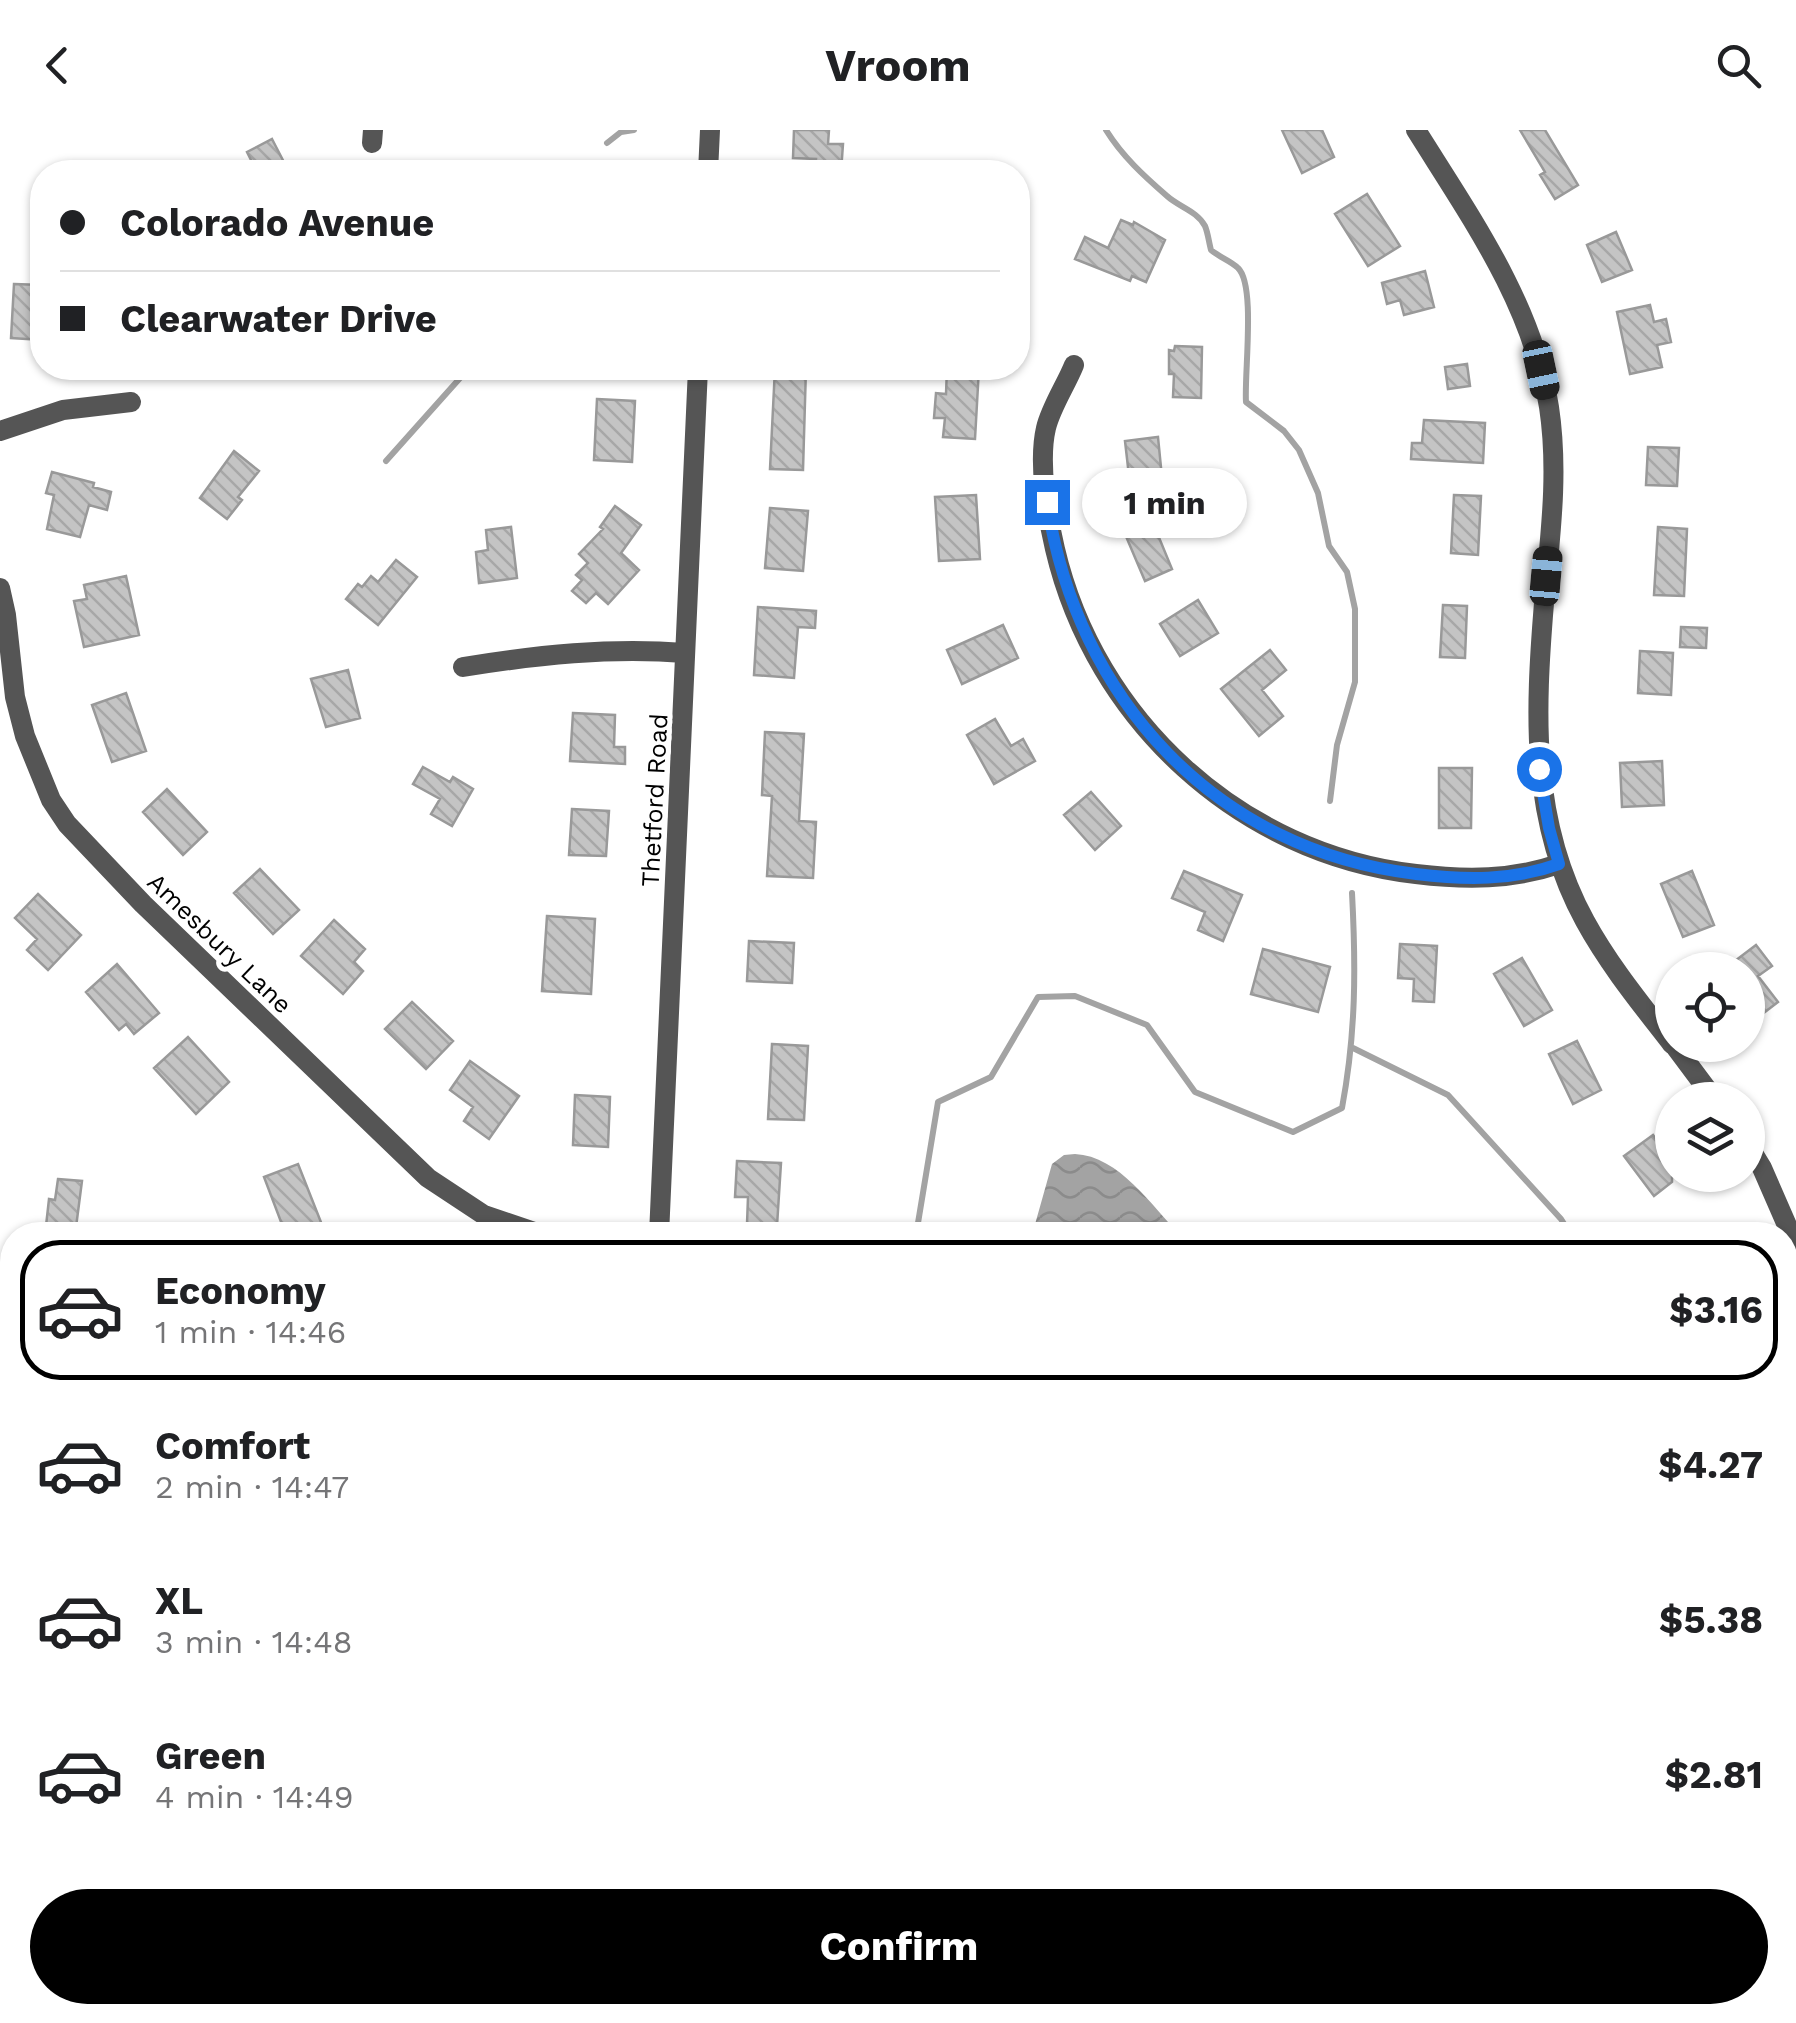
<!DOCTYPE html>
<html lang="en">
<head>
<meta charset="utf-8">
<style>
	body { margin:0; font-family:"Work Sans",sans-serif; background:#f6f6f6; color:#202124; height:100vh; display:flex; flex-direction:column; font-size:38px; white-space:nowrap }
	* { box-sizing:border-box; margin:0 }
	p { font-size:32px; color:#757577 }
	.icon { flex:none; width:55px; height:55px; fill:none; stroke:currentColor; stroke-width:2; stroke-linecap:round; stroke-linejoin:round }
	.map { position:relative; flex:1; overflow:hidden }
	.sheet { position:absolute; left:0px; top:1092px; width:1798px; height:802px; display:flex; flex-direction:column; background:#fff; border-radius:40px 40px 0 0; box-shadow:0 2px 8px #0004 }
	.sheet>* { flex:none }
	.top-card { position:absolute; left:30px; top:30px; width:1000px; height:220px; border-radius:40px; box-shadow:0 2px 8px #0004; display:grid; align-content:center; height:220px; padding:0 30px; background:#fff }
	.buttons { position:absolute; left:1655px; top:822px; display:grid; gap:20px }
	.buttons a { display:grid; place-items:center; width:110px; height:110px; border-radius:50%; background:#fff; box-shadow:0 2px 8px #0004; font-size:50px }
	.end { position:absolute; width:45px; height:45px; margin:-22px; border:12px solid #1a73e8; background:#fff; box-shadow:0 0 0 5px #fff }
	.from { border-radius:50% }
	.bubble { position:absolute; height:70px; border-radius:35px; background:#fff; box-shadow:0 2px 8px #0004; font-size:32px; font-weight:700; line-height:70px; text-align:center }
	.car { position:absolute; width:30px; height:60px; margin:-30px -15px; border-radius:12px; box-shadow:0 0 8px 2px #0007; background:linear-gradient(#222 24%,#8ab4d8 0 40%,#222 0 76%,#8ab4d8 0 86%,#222 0) }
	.top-card b { display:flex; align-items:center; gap:35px; height:95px; font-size:38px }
	.top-card b+b { border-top:2px solid #e0e0e0 }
	.top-card i { width:25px; height:25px; background:#202124 }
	ul { padding:18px 0 0; list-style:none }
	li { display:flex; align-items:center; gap:30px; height:140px; margin:0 20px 15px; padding:0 10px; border:5px solid transparent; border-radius:40px }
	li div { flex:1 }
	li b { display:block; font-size:38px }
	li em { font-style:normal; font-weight:700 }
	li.current { border-color:#000 }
	li>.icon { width:90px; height:90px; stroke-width:1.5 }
	.button { display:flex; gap:20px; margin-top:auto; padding:20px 30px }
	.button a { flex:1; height:115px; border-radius:60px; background:#000; color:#fff; font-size:40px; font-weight:700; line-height:115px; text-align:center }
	header { display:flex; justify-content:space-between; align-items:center; height:130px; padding:0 30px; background:#fff; font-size:45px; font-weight:700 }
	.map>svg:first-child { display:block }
	.water { fill:url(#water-waves) }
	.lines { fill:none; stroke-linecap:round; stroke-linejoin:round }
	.stream { stroke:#a3a3a3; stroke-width:6 }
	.building { fill:url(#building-back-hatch); stroke:#999; stroke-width:2.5 }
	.street { stroke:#555; stroke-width:20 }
	.secondary { stroke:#222; stroke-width:20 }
	.route { stroke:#1a73e8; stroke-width:12 }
	.labels { text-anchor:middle; stroke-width:10; stroke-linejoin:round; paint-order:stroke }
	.street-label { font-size:25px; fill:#000; stroke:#fff }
</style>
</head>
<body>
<header><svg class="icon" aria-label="back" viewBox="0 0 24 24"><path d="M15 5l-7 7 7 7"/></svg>Vroom<svg class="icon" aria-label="search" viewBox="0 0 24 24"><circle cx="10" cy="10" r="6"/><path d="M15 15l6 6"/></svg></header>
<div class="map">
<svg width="1796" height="1893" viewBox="0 0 1796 1893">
	<defs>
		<pattern id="water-waves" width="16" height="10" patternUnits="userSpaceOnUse" patternTransform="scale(2.5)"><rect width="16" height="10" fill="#a3a3a3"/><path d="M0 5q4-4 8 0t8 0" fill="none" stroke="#8b8b8b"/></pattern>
		<pattern id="building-back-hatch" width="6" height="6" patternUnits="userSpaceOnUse" patternTransform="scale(2.5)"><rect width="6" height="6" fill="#c4c4c4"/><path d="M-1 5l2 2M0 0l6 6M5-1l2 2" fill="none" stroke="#a7a7a7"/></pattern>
	</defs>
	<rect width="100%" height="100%" fill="#fff"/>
	<!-- water -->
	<path class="water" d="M1075,1024C1119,1026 1152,1076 1180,1105H1032L1052,1034L1064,1025Z"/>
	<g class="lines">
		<!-- stream -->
		<path class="stream" d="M1106,0C1122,26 1144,46 1167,66C1179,77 1197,81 1205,96C1208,103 1209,113 1211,120C1219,127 1231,131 1238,138C1256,155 1244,244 1246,272L1284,301L1299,320L1318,363L1329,416L1347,442L1355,479V552L1337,615L1330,671
			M607,13L621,2L634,0
			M386,331L469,238
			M1353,918L1448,965L1561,1089L1571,1105
			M916,1105L938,972L991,947L1038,867L1075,866L1147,895L1195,962L1293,1002L1342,978C1356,903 1356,838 1352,763
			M1785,1464L1796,1462"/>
	</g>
	<!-- building -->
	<path class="building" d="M794,0H829L828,14H843L841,42H815L816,29L793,28Z
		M1282,0H1322L1334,27L1302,43Z
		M1520,0H1545L1578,55L1555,69L1540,45L1545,42Z
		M272,9L289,42H257L247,22Z
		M1367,64L1400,116L1368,136L1335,84Z
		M1121,90L1133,95L1134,92L1165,110L1146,152L1132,146L1130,151L1075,129L1085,107L1108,118Z
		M1616,102L1632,140L1602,152L1587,115Z
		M1425,141L1434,177L1404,185L1400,170L1387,174L1382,153Z
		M14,154L42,155V210L11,208Z
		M1650,175L1654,192L1666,189L1671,212L1657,215L1662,237L1630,244L1617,182Z
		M1175,216L1202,217L1201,268L1173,267L1174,244H1169V220L1174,221Z
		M1467,234L1470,256L1448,259L1445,237Z
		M775,238H806L803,340L770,339Z
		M947,238H979L975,309L943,307L945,288H934L936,263L946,264Z
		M597,269L635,271L632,332L594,330Z
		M1424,290L1485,293L1483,333L1411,329L1412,313H1422Z
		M1158,307L1164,368L1132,372L1125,311Z
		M1648,317L1679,318L1677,356L1646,355Z
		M234,321L259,341L238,367L242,370L227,389L200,368Z
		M52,342L94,353L93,357L111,362L107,380L89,375L80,407L47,399L54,365L46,363Z
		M976,365L980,429L939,431L935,367Z
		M1454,365L1481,366L1478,425L1451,423Z
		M615,376L641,395L621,423L639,440L608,474L596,463L586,473L572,461L582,450L576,445L588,433L579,424L603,399L600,397Z
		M770,378L808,381L803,441L765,438Z
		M1153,393L1172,439L1145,451L1125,404Z
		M511,397L517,448L479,453L476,422L488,420L486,400Z
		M1658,397L1687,399L1684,466L1654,465Z
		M396,430L417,447L378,495L346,469L358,454L362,457L371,446L378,452Z
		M126,446L139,505L84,517L74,471L87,469L84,455Z
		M1198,470L1218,503L1180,526L1160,494Z
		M1443,475L1467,476L1465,528L1440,527Z
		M758,477L816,481L815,498L798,497L794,548L754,545Z
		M1003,495L1018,528L962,554L947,520Z
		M1681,497L1707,498L1706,518L1680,517Z
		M1270,520L1286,540L1262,560L1283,586L1259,606L1221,559Z
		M1640,521L1673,523L1671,565L1638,563Z
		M348,540L360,588L326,597L311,549Z
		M126,563L146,621L112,632L92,575Z
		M573,583L615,585L614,617H625V634L570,631Z
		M995,589L1011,616L1023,609L1035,631L994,654L967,605Z
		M765,602L804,604L799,691L816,692L813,748L767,746L772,666L762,665Z
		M1662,631L1664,675L1622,677L1620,633Z
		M423,637L450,652L453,647L473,659L452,696L431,684L440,669L413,654Z
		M1439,638H1472L1471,698H1439Z
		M167,659L207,702L183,725L143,682Z
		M1091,662L1121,696L1095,720L1064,685Z
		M572,679L609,681L606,726L569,725Z
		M260,739L299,780L273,804L234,763Z
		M1184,741L1242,765L1223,811L1198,800L1205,782L1172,768Z
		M1692,741L1714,795L1683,807L1661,754Z
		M38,764L81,805L48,840L27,820L37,809L15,788Z
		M547,786L595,789L591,864L542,861Z
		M334,790L365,819L354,832L363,841L343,864L301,826Z
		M749,811L794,813L792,853L747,851Z
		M1400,814L1437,816L1434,872L1413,871L1414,849L1398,848Z
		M1756,815L1772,836L1758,846L1778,872L1748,895V840H1723Z
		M1263,819L1330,837L1318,882L1251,864Z
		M1522,828L1552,880L1524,896L1494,844Z
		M117,834L159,883L134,904L126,894L119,900L86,862Z
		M412,872L453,911L426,939L385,899Z
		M188,907L229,952L196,984L154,938Z
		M1577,911L1601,960L1573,974L1549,924Z
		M772,914L808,916L804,990L768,989Z
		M470,931L519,966L489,1009L464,991L473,977L450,960Z
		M575,965L610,967L608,1017L573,1015Z
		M1653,1005L1672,1032V1052L1654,1066L1624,1026Z
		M737,1031L781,1033L777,1096L747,1094L748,1067H735Z
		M298,1034L326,1105H286L264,1047Z
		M58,1049L82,1051L75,1105H45L49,1069L55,1070Z"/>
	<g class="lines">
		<!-- street -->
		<path class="street" d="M1416,0C1471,88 1532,173 1549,277C1559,343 1550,408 1544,473C1535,583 1530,691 1585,791C1609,835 1641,874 1672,914
			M372,13L373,0
			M708,42L710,0
			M1074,235C1066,255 1051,277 1046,298C1038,332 1047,385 1055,419C1095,590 1240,724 1416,744C1466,750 1512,750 1559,734
			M0,301L63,280L131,272
			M0,458L6,485L15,567L25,606L51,670L67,694L143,774L428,1048L484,1085L543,1105
			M463,537C537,525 610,517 685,523
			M1674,915L1715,970
			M1748,1015L1762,1038L1796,1116
			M659,1105L698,238
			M0,1362L12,1364
			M1785,1689L1796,1687
			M0,1727L12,1722
			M1480,1893L1482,1882"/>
		<!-- secondary -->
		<path class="secondary" d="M1785,1202L1796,1198
			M205,1893L233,1882"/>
	</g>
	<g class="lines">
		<!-- route -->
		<path class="route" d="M1047,372C1076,568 1216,721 1416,744C1465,750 1512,751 1559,734L1549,698L1539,639"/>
	</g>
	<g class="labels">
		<!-- street labels -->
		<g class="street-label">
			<text transform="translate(654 670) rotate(-87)" y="9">Thetford Road</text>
			<text transform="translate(220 813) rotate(44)" y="9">Amesbury Lane</text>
		</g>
	</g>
</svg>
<div class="buttons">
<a><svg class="icon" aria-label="locate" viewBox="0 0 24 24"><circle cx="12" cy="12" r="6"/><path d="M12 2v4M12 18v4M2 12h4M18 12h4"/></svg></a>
<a><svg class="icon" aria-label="layers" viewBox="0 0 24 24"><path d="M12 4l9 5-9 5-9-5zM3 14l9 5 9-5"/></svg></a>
</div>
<i class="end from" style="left:1539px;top:639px"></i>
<i class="end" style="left:1047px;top:372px"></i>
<div class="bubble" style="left:1082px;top:338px;width:165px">1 min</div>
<i class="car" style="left:1541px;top:240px;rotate:168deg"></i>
<i class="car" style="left:1546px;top:446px;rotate:5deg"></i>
<div class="top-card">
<b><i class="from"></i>Colorado Avenue</b>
<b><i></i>Clearwater Drive</b>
</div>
<section class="sheet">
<ul>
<li class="current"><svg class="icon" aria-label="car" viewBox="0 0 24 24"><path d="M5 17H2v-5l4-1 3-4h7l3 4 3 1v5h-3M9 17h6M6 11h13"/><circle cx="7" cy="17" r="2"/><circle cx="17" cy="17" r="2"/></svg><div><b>Economy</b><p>1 min · 14:46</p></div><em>$3.16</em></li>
<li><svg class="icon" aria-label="car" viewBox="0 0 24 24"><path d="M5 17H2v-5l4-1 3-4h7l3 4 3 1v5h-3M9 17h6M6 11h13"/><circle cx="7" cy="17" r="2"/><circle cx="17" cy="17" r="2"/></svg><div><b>Comfort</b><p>2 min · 14:47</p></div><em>$4.27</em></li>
<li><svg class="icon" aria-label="car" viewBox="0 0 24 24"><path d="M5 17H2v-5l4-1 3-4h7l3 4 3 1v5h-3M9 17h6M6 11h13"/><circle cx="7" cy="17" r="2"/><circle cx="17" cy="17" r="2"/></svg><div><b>XL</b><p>3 min · 14:48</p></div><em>$5.38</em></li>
<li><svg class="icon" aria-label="car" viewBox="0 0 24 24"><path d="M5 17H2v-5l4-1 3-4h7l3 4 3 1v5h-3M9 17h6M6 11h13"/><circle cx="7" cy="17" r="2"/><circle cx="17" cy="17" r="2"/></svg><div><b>Green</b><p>4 min · 14:49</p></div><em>$2.81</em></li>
</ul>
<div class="button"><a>Confirm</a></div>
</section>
</div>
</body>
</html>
